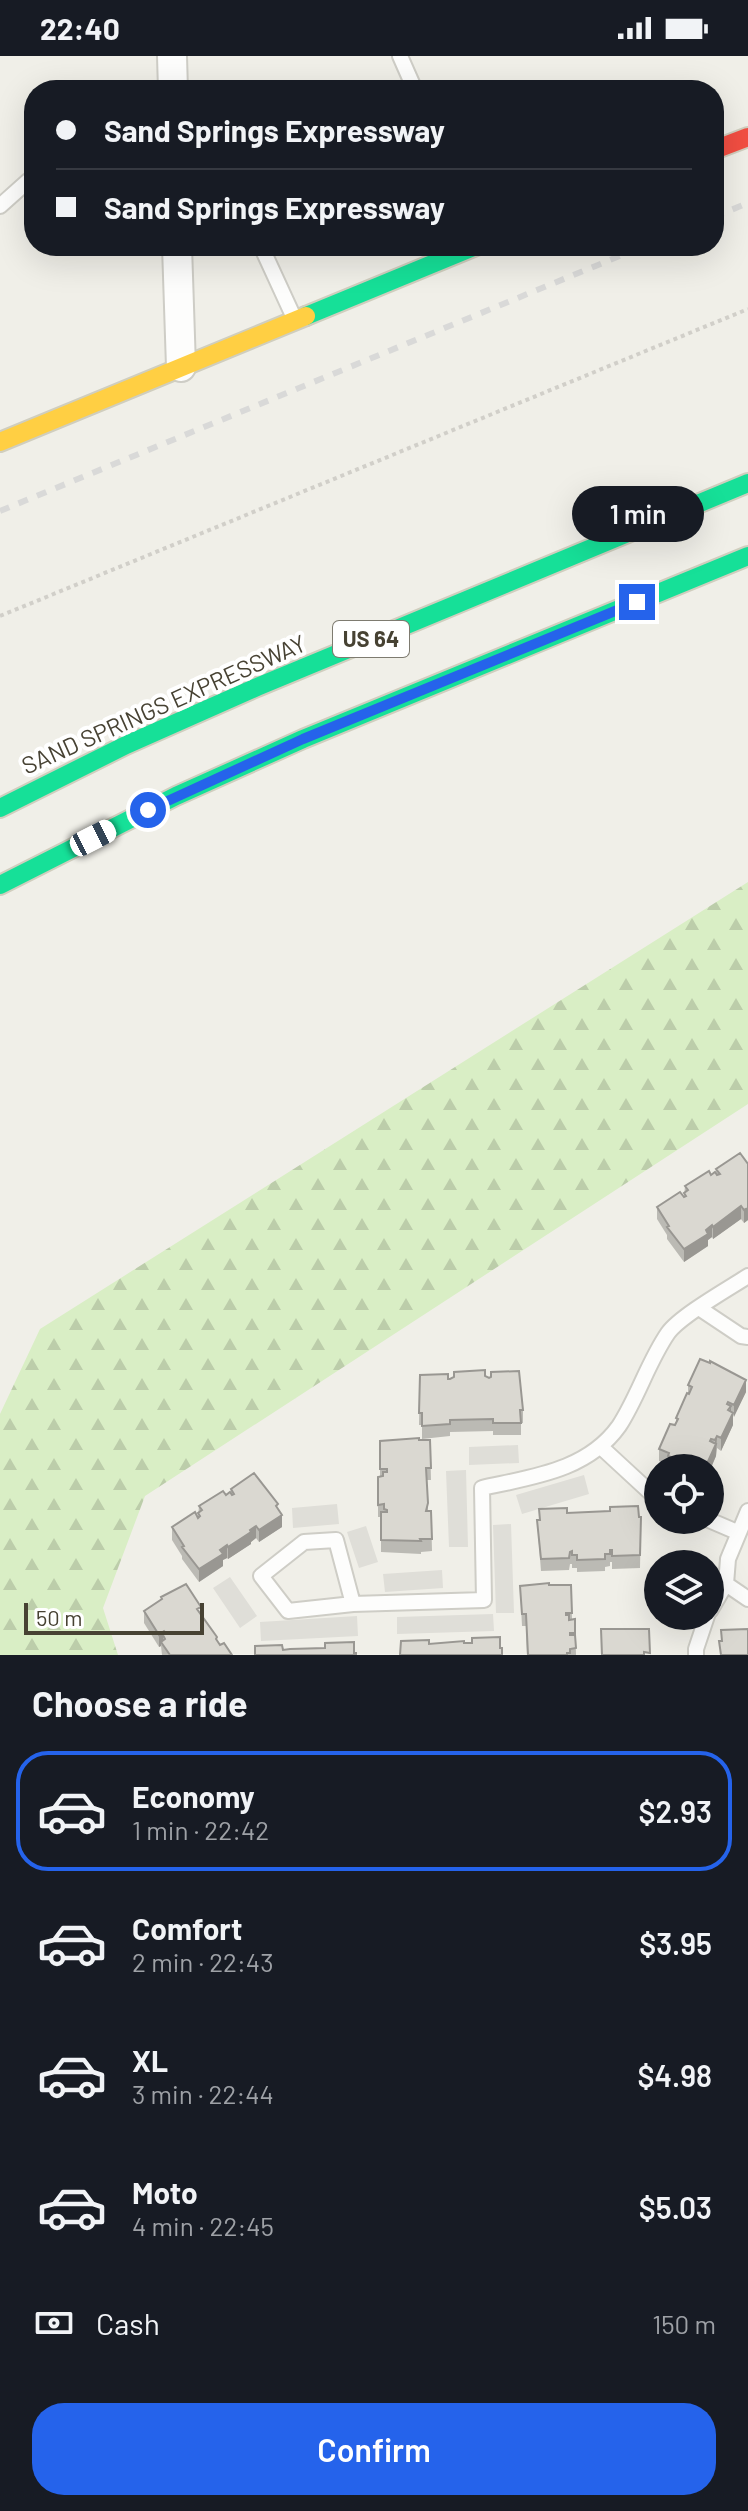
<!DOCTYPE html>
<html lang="en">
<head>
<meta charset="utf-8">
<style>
	body { margin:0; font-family:Barlow,sans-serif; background:#20242c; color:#f1f3f6; height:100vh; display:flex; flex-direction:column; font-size:30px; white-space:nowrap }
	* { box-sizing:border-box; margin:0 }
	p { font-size:26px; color:#9ea1a6 }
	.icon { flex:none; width:44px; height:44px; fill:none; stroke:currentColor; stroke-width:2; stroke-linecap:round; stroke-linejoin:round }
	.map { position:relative; height:1599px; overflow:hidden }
	.drawer { display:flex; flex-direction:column; background:#171b24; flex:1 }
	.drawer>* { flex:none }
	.banner { position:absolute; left:24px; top:24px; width:700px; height:176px; border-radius:32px; box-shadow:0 8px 32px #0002; display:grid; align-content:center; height:176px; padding:0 32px; background:#171b24 }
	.tools { position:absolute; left:644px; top:1398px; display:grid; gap:16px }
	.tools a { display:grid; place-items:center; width:80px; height:80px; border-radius:50%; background:#171b24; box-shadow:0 8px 32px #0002; font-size:40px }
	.scale { position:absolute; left:24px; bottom:20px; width:180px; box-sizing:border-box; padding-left:8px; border:4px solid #474233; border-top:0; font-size:22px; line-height:28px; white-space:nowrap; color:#474233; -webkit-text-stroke:6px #fff; paint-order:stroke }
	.end { position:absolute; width:36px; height:36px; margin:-18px; border:10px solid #2563eb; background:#fff; box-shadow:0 0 0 4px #fff }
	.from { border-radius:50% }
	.bubble { position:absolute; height:56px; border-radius:28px; background:#171b24; box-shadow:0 8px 32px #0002; font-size:26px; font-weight:600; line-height:56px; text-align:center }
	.car { position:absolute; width:24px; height:48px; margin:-24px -12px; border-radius:10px; box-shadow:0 0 6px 2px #0007; background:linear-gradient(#fff 24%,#345 0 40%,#fff 0 76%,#345 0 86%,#fff 0) }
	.banner b { display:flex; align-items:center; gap:28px; height:76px; font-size:30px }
	.banner b+b { border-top:2px solid #363941 }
	.banner i { width:20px; height:20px; background:#f1f3f6 }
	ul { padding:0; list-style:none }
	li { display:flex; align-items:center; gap:24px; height:120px; margin:0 16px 12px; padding:0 16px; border:4px solid transparent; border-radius:32px }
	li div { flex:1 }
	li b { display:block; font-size:30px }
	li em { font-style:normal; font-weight:600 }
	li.selected { border-color:#2563eb }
	li>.icon { width:72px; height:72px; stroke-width:1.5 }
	h2 { padding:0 32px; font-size:36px; line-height:96px }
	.pay { display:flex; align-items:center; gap:20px; height:88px; padding:0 32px; font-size:30px }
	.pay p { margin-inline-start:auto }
	.button { display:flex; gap:16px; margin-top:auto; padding:16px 32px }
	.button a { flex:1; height:92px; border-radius:32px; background:#2563eb; color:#fff; font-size:32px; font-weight:600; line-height:92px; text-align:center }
	.status { display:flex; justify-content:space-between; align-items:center; height:56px; padding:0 40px; background:#171b24; direction:ltr }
	.status svg { height:22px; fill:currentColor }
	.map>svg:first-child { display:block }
	.forest { fill:url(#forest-firs) }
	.parking { fill:#dfded8 }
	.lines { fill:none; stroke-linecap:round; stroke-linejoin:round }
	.lane-casing { stroke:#cecdc6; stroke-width:18 }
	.street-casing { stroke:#cecdc6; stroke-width:32 }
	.fast-casing { stroke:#d0cebe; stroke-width:22 }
	.slow-casing { stroke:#d0cebe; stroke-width:22 }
	.jam-casing { stroke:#d0cebe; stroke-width:22 }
	.path { stroke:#d1cfc9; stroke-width:4; stroke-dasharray:4 4; stroke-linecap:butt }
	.lane { stroke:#fdfdfc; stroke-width:14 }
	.street { stroke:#fdfdfc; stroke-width:28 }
	.fast { stroke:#16e098; stroke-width:18 }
	.slow { stroke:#ffcf43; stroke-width:18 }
	.jam { stroke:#f24e42; stroke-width:18 }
	.rail { stroke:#d9d9d8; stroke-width:6; stroke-dasharray:10 10; stroke-linecap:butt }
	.wall { fill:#bbbab4 }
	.shaded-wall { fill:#999792 }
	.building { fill:#dad8d1; stroke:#999792; stroke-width:2 }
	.route { stroke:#2563eb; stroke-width:10 }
	.labels { text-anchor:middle; stroke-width:8; stroke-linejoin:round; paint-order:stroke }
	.shield { fill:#fff; stroke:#7e7b70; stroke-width:2 }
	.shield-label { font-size:22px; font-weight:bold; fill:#474233 }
	.street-label { font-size:24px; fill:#474233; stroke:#fff }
</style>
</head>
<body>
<div class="status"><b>22:40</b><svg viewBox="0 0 49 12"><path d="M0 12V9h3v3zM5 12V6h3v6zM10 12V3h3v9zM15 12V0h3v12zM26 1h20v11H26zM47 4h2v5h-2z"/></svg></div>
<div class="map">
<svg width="748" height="1599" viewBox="0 0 748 1599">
	<defs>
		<pattern id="forest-firs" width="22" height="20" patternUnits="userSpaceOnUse" patternTransform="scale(2)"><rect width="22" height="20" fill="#d9eec5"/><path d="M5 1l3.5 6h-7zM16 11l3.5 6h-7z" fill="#bccdaa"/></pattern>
	</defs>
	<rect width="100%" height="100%" fill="#f0efe8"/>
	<!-- forest -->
	<path class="forest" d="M748,826V1048L145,1440L103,1552L118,1599H0V1358L40,1273Z"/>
	<!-- parking -->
	<path class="parking" d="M518,1389L519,1407L469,1409V1391Z
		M466,1414L468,1491H449L446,1415Z
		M584,1419L589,1438L522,1458L516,1439Z
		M337,1448L339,1468L293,1472L292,1452Z
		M511,1468L514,1557H496L493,1469Z
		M366,1470L378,1506L359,1512L347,1476Z
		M442,1514L443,1532L385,1536L383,1518Z
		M230,1521L257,1560L240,1572L213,1532Z
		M493,1558L494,1575L397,1578V1561Z
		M357,1560L358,1580L261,1585L260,1566Z"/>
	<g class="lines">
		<!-- lane casing -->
		<g class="lane-casing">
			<path id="lane" d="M400,0L415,34
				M0,150L28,125L34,122
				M261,190L295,264
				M699,1252L741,1280L748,1281
				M601,1391L653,1439L658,1441
				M748,1455L728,1503L726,1528L748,1543
				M709,1464L737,1476
				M353,1548L288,1555L261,1520L304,1486L336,1484L353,1548L484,1544L482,1432C531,1421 587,1415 619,1370C638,1341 648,1306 668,1277C680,1260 728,1233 748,1220
				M710,1555L726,1528
				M696,1599V1593L707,1560"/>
		</g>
		<!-- street casing -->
		<g class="street-casing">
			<path id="street" d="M172,0L173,34
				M177,190L181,311"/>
		</g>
		<!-- fast casing -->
		<g class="fast-casing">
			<path id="fast" d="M306,260L476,190
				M0,752L126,689L257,631L748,427
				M0,829L176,740L303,683L748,500"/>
		</g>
		<!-- slow casing -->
		<g class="slow-casing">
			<path id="slow" d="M0,386L306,260"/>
		</g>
		<!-- jam casing -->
		<g class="jam-casing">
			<path id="jam" d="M714,94L748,81"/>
		</g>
		<!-- path -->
		<path class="path" d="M0,560L748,253"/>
		<!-- lane -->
		<use href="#lane" class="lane"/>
		<!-- street -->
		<use href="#street" class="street"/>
		<!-- fast -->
		<use href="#fast" class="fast"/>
		<!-- slow -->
		<use href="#slow" class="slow"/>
		<!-- jam -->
		<use href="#jam" class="jam"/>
		<!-- rail -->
		<path class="rail" d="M714,161L748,147
			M0,455L644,190"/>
	</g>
	<!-- wall -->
	<path class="wall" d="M748,1108V1164L744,1167L741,1163L713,1183L712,1181L708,1184V1190L684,1206L667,1183V1179L657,1163V1151L684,1141L685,1130L716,1117V1113Z
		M420,1319L448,1323L485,1320L523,1354V1367H521V1379H493V1375L450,1376V1380L422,1383V1369H419Z
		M688,1329L746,1336L733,1361V1369L721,1395L717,1392L716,1400L710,1414V1412H668V1409L659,1405V1393L676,1366V1362L688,1338Z
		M430,1384L431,1424H427L428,1455H431L432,1495L421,1496V1498L381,1496V1461H378V1433L380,1421V1385Z
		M231,1433L278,1453L282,1471L259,1486L256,1482L251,1486V1488L228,1503L227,1502L223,1504V1510L199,1526L182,1503V1500L172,1484V1471L198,1461L199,1450L231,1437Z
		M567,1457L641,1461L640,1512L612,1513V1506H610V1510L605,1511V1515L577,1516V1512H572V1508H570L569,1514L541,1515L537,1464Z
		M571,1529L572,1563H575L576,1599H527L526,1570H522L520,1530Z
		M161,1541L201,1559L220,1589L232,1599H162L161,1590L159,1591L144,1567V1555L161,1544Z"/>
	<!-- shaded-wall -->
	<path class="shaded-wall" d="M741,1150V1163L713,1183V1171Z
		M748,1152V1164L744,1167V1154Z
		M712,1169V1181L708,1184V1190L684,1206V1193Z
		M746,1324V1336L734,1361V1349Z
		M731,1350V1362L733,1357V1369L721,1395V1382Z
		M717,1380L716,1400L710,1414V1412H705L715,1391V1384Z
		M282,1459V1471L259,1486V1474Z
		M256,1470V1482L251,1486V1488L228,1503V1491Z
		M227,1489V1502L223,1504V1510L199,1526V1513Z
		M164,1575V1582L163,1579V1588L161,1586V1590L159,1591V1579Z"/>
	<!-- building -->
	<path class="building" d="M387,27L390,34H370Z
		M740,1097L748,1108V1152L744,1154L741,1150L713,1171L712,1169L706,1174L708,1178L684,1193L667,1171L669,1170L657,1151L680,1136L684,1141L686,1140L684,1137L688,1134L685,1130L709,1115L711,1119L715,1116L717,1119L720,1118L716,1113Z
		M700,1303L710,1307V1305L746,1324L734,1349L728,1346L727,1348L731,1350L728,1354L733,1357L721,1382L717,1380L715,1384L711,1383L710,1385L716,1388L705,1412H700L668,1400L669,1397L659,1393L670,1368L675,1369L678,1363L676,1362L687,1337L689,1338L692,1331L688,1329Z
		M485,1314V1320L489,1322L491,1321V1316L519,1315L523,1354H520L521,1367H493V1363L450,1364V1368L422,1370V1357H419L420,1319L448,1318V1323H450L454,1321V1316Z
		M419,1382V1384H430L431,1412H426L428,1447L426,1455H431L432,1483H420L421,1485L381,1484V1456H387V1454L384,1453V1448L378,1449V1421L383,1420V1416H387V1413H380V1385Z
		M254,1417L278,1448L276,1450L282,1459L259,1474L256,1470L250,1474L251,1476L228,1491L227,1489L220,1494L223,1498L199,1513L182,1491L184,1490L172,1471L195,1456L198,1462L200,1460L198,1457L202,1454L199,1450L223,1435L226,1439L230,1436L232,1439L234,1438L231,1433Z
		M638,1450L639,1461H641L640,1499L612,1500V1494H610V1498H605V1503L577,1504V1499H572V1495L570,1496L569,1502L541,1503L537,1464H540L539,1453L567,1452V1457L610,1455V1451Z
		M549,1527V1529H571L572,1557H566V1559H569V1564L575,1563V1577H570V1579H575L576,1592L570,1593V1597H567V1599H528L526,1558H522L520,1530Z
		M186,1528L201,1551L197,1553L217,1581L216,1583L220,1589L224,1587L232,1599H170L161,1586L165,1583L163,1579L166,1577L164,1575L159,1579L144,1555L162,1543L161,1541Z
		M601,1573H649L650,1597L644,1596V1599H602Z
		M748,1573V1599H721L719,1585H722L721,1574Z
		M500,1581V1592H502V1599H400L401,1585L429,1584V1588L464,1585V1587H472V1582Z
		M354,1586V1597H356V1599H255V1590L282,1589L283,1594L290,1593L325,1592V1587Z"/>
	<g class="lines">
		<!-- route -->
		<path class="route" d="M148,754L303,683L637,546"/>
	</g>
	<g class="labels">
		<!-- shield labels -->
		<rect class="shield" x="333" y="565" width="76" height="36" rx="6"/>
		<g class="shield-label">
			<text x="371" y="591">US 64</text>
		</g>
		<!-- street labels -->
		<g class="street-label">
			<text transform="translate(164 649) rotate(-24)" y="8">SAND SPRINGS EXPRESSWAY</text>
		</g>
	</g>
</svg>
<div class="tools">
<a><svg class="icon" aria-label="locate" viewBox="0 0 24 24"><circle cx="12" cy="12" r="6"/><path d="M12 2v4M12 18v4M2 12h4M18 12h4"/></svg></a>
<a><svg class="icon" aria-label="layers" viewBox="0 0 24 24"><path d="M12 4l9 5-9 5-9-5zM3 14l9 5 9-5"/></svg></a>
</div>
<div class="scale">50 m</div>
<i class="end from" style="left:148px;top:754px"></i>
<i class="end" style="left:637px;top:546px"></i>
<div class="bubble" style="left:572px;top:430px;width:132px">1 min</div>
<i class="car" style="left:93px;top:782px;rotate:63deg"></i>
<div class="banner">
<b><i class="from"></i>Sand Springs Expressway</b>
<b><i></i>Sand Springs Expressway</b>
</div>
</div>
<section class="drawer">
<h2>Choose a ride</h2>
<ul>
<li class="selected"><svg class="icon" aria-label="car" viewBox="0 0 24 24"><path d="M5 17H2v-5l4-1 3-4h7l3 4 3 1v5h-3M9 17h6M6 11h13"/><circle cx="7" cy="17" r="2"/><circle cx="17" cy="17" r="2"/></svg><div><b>Economy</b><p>1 min · 22:42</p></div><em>$2.93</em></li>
<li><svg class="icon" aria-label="car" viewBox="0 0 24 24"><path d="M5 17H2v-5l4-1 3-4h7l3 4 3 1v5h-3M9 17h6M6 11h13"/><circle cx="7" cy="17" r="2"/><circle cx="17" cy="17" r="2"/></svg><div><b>Comfort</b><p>2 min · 22:43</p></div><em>$3.95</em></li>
<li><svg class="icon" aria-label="car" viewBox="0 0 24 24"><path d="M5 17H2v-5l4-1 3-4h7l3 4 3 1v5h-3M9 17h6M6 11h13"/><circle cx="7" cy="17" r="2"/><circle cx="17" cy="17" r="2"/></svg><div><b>XL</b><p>3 min · 22:44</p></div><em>$4.98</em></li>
<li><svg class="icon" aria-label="car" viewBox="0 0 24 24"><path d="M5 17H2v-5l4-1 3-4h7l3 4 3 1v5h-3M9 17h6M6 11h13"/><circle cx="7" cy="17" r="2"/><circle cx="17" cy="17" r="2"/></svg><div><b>Moto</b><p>4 min · 22:45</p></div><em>$5.03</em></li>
</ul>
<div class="pay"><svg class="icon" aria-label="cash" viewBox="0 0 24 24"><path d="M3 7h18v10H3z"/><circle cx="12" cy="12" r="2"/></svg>Cash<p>150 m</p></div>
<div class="button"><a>Confirm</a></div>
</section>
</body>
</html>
